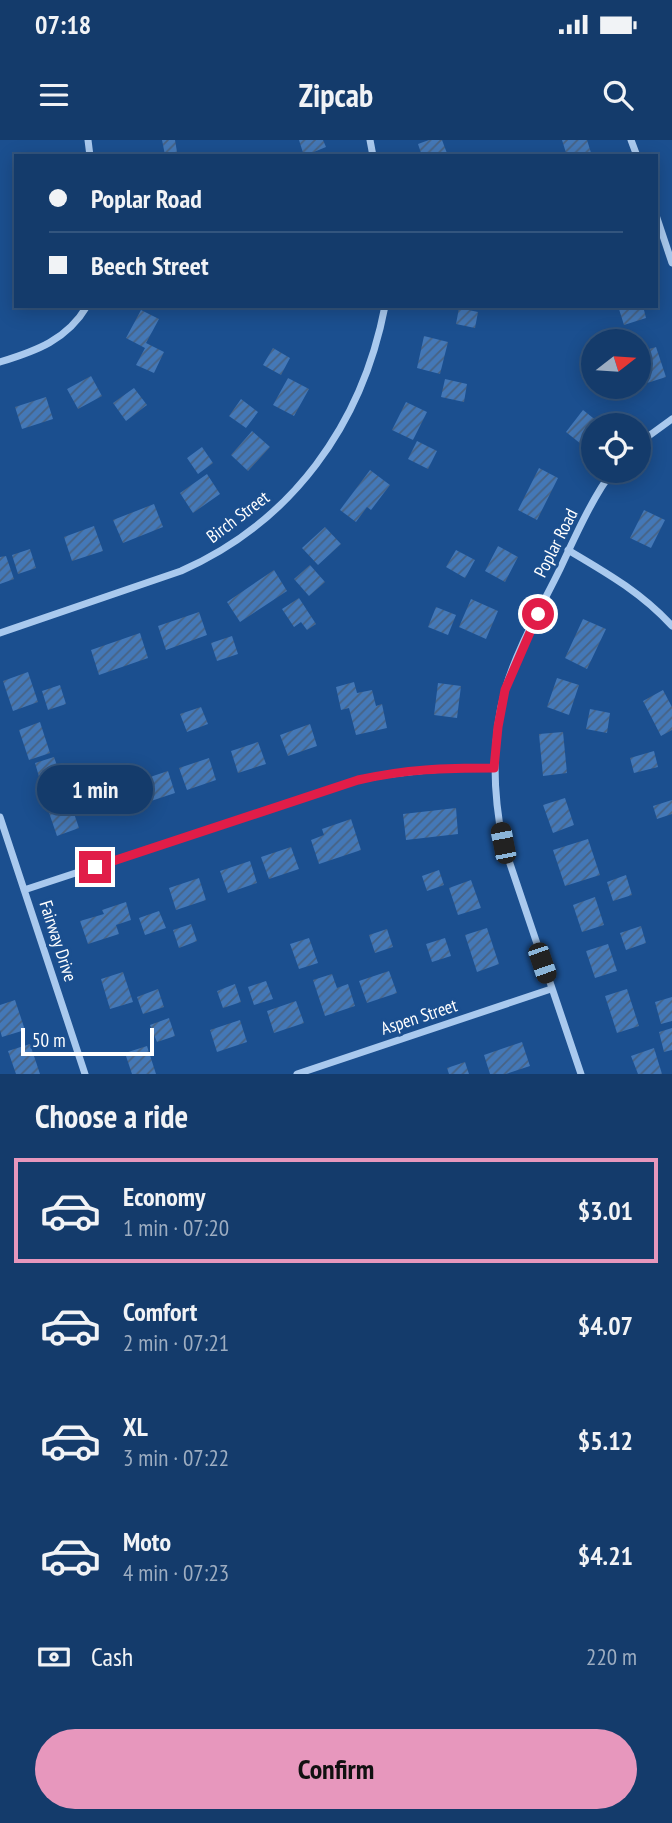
<!DOCTYPE html>
<html lang="en">
<head>
<meta charset="utf-8">
<style>
	body { margin:0; font-family:"PT Sans Narrow",sans-serif; background:#1d4271; color:#f1f3f6; height:100vh; display:flex; flex-direction:column; font-size:26px; white-space:nowrap }
	* { box-sizing:border-box; margin:0 }
	p { font-size:23px; color:#9dadc1 }
	.icon { flex:none; width:38px; height:38px; fill:none; stroke:currentColor; stroke-width:2; stroke-linecap:round; stroke-linejoin:round }
	.map { position:relative; height:934px; overflow:hidden }
	.drawer { display:flex; flex-direction:column; background:#143b6b; flex:1 }
	.drawer>* { flex:none }
	.banner { position:absolute; left:14px; top:14px; width:644px; height:154px; border-radius:0px; box-shadow:0 4px 18px #0003,0 0 0 2px #33557e; display:grid; align-content:center; height:154px; padding:0 35px; background:#143b6b }
	.needle { width:46px; rotate:73deg }
	.tools { position:absolute; left:581px; top:189px; display:grid; gap:14px }
	.tools a { display:grid; place-items:center; width:70px; height:70px; border-radius:50%; background:#143b6b; box-shadow:0 4px 18px #0003,0 0 0 2px #33557e; font-size:35px }
	.scale { position:absolute; left:21px; bottom:18px; width:133px; box-sizing:border-box; padding-left:7px; border:4px solid #fff; border-top:0; font-size:19px; line-height:24px; white-space:nowrap; color:#fff; -webkit-text-stroke:5px #1b4f8f; paint-order:stroke }
	.end { position:absolute; width:32px; height:32px; margin:-16px; border:9px solid #e11d48; background:#fff; box-shadow:0 0 0 4px #fff }
	.from { border-radius:50% }
	.bubble { position:absolute; height:49px; border-radius:24px; background:#143b6b; box-shadow:0 4px 18px #0003,0 0 0 2px #33557e; font-size:23px; font-weight:700; line-height:49px; text-align:center }
	.car { position:absolute; width:21px; height:42px; margin:-21px -10px; border-radius:9px; box-shadow:0 0 5px 2px #0007; background:linear-gradient(#222 24%,#8ab4d8 0 40%,#222 0 76%,#8ab4d8 0 86%,#222 0) }
	.banner b { display:flex; align-items:center; gap:24px; height:66px; font-size:26px }
	.banner b+b { border-top:2px solid #33557e }
	.banner i { width:18px; height:18px; background:#f1f3f6 }
	ul { padding:0; list-style:none }
	li { display:flex; align-items:center; gap:21px; height:105px; margin:0 14px 10px; padding:0 21px; border:4px solid transparent; border-radius:0px }
	li div { flex:1 }
	li b { display:block; font-size:26px }
	li em { font-style:normal; font-weight:700 }
	li.on { border-color:#e797bd }
	li>.icon { width:63px; height:63px; stroke-width:1.5 }
	h2 { padding:0 35px; font-size:32px; line-height:84px }
	.pay { display:flex; align-items:center; gap:18px; height:77px; padding:0 35px; font-size:26px }
	.pay p { margin-inline-start:auto }
	.action { display:flex; gap:14px; margin-top:auto; padding:14px 35px }
	.action a { flex:1; height:80px; border-radius:42px; background:#e797bd; color:#111; font-size:28px; font-weight:700; line-height:80px; text-align:center }
	.status { display:flex; justify-content:space-between; align-items:center; height:49px; padding:0 35px; background:#143b6b; direction:ltr }
	.status svg { height:19px; fill:currentColor }
	header { display:flex; justify-content:space-between; align-items:center; height:91px; padding:0 35px; background:#143b6b; font-size:32px; font-weight:700 }
	.map>svg:first-child { display:block }
	.building { fill:url(#building-hatch) }
	.lines { fill:none; stroke-linecap:round; stroke-linejoin:round }
	.minor { stroke:#a9c9ee; stroke-width:7 }
	.route { stroke:#e11d48; stroke-width:9 }
	.labels { text-anchor:middle; stroke-width:6; stroke-linejoin:round; paint-order:stroke }
	.street-label { font-size:18px; fill:#fff; stroke:#1b4f8f }
</style>
</head>
<body>
<div class="status"><b>07:18</b><svg viewBox="0 0 49 12"><path d="M0 12V9h3v3zM5 12V6h3v6zM10 12V3h3v9zM15 12V0h3v12zM26 1h20v11H26zM47 4h2v5h-2z"/></svg></div>
<header><svg class="icon" aria-label="menu" viewBox="0 0 24 24"><path d="M4 6h16M4 12h16M4 18h16"/></svg>Zipcab<svg class="icon" aria-label="search" viewBox="0 0 24 24"><circle cx="10" cy="10" r="6"/><path d="M15 15l6 6"/></svg></header>
<div class="map">
<svg width="672" height="934" viewBox="0 0 672 934">
	<defs>
		<pattern id="building-hatch" width="6" height="6" patternUnits="userSpaceOnUse" patternTransform="scale(1.75)"><rect width="6" height="6" fill="#4478b7"/><path d="M-1 1l2-2M0 6l6-6M5 7l2-2" fill="none" stroke="#486282"/></pattern>
	</defs>
	<rect width="100%" height="100%" fill="#1b4f8f"/>
	<!-- building -->
	<path class="building" d="M162,0H175L177,12L165,15Z
		M299,0H323L326,7L304,16Z
		M429,0H442L448,16H422L418,4Z
		M562,0H587L592,16H567Z
		M618,166H643L646,178L624,185Z
		M459,168L478,172L475,188L456,184Z
		M141,170L159,179L146,203L164,212L154,233L136,225L145,208L126,198Z
		M424,196L448,202L440,234L417,228Z
		M656,207L666,237L644,244L639,229V212Z
		M273,208L290,218L281,235L263,225Z
		M91,236L102,256L78,269L67,249Z
		M288,238L309,249L294,276L273,265Z
		M445,239L467,244L464,262L441,257Z
		M134,248L147,265L126,281L113,263Z
		M46,257L53,279L22,289L15,267Z
		M241,259L258,272L246,288L229,276Z
		M406,262L427,272L413,300L392,290Z
		M583,270L602,285H593V298L586,308L566,292Z
		M252,291L270,307L248,331L231,315Z
		M417,301L437,311L428,329L408,319Z
		M202,307L213,323L198,334L187,318Z
		M539,328L558,338L537,380L518,370Z
		M370,330L390,345L371,370L367,367L356,382L340,370Z
		M207,334L220,354L193,373L180,353Z
		M154,364L163,387L123,403L113,380Z
		M644,370L665,380L651,408L630,398Z
		M94,386L103,411L72,421L64,397Z
		M325,387L341,404L318,425L302,408Z
		M498,406L518,417L505,442L485,431Z
		M30,409L36,428L18,434L12,415Z
		M456,410L475,420L465,438L446,427Z
		M6,416L14,439L0,444V417Z
		M310,425L325,442L309,456L294,439Z
		M274,430L287,451L240,482L227,462Z
		M299,458L316,484L307,490L301,482L294,487L282,469Z
		M471,459L498,471L486,499L459,487Z
		M436,467L456,475L448,495L428,487Z
		M199,472L207,495L166,510L158,486Z
		M583,479L606,489L587,529L565,518Z
		M140,493L148,518L99,535L91,510Z
		M232,496L238,514L217,521L211,503Z
		M28,532L38,562L13,571L3,541Z
		M557,538L579,545L569,575L547,567Z
		M354,542L357,553L372,550L376,566L382,564L387,588L356,595L349,568L341,570L336,547Z
		M438,543L461,546L457,578L434,575Z
		M60,545L66,564L48,570L42,551Z
		M663,550L672,567V590L661,596L643,561Z
		M201,567L208,584L187,592L180,574Z
		M590,569L610,573L607,593L586,589Z
		M40,582L50,613L29,620L19,590Z
		M310,584L317,606L288,616L280,595Z
		M563,592L567,633L543,636L539,594Z
		M258,602L266,624L238,633L231,611Z
		M654,611L658,627L634,633L630,618Z
		M54,617L60,634L40,640L35,623Z
		M209,618L216,640L187,650L179,628Z
		M113,627L121,650L100,657L92,634Z
		M168,631L175,653L145,663L138,641Z
		M67,653L79,688L57,696L45,661Z
		M565,658L574,685L553,693L543,665Z
		M672,660V674L657,679L653,666Z
		M456,668L458,694L406,700L403,674Z
		M351,679L361,710L319,724L311,700L324,695L322,689Z
		M588,699L600,735L565,746L553,710Z
		M291,707L299,729L269,739L261,717Z
		M250,721L257,743L228,753L220,731Z
		M439,730L444,745L427,751L422,736Z
		M626,735L632,755L613,761L607,742Z
		M199,738L206,760L176,770L169,748Z
		M471,740L481,768L458,775L449,748Z
		M595,757L604,785L582,792L573,765Z
		M126,762L131,780L116,785L119,794L88,804L80,781L104,774L102,770Z
		M159,771L166,788L145,795L139,778Z
		M191,784L197,801L179,808L173,790Z
		M641,786L646,803L626,810L620,793Z
		M487,788L499,824L477,832L465,795Z
		M387,789L393,807L375,813L369,795Z
		M309,798L318,823L299,829L290,804Z
		M445,798L451,816L432,822L426,804Z
		M608,804L617,831L595,838L586,811Z
		M389,831L397,853L367,863L359,841Z
		M123,832L133,862L110,869L101,839Z
		M332,834L337,848L348,844L355,866L325,876L313,840Z
		M266,841L273,859L254,865L248,847Z
		M235,844L241,862L223,868L217,851Z
		M158,849L164,867L143,874L137,857Z
		M627,849L639,886L617,893L605,856Z
		M672,857V881L661,884L655,862Z
		M15,860L25,890L2,897L0,890V865Z
		M296,861L304,883L274,893L267,871Z
		M169,878L175,896L157,902L150,885Z
		M240,880L247,902L217,912L210,890Z
		M672,888V910L664,912L659,892Z
		M522,902L530,926L506,934H490L484,915Z
		M30,904L40,934H16L8,911Z
		M147,906L156,934H132L125,913Z
		M654,908L662,934H638L631,916Z
		M465,922L469,934H449L447,928Z"/>
	<g class="lines">
		<!-- minor -->
		<path class="minor" d="M88,0L90,16
			M370,0L373,16
			M631,0L637,16
			M656,75L672,123
			M0,222C36,211 67,200 87,166
			M639,303L672,279
			M568,410C607,433 642,453 672,486
			M0,493L181,431C292,382 362,285 385,166
			M0,677L85,934
			M24,750L358,640C405,630 446,628 494,628
			M297,934L551,849
			M581,934L503,703C493,653 491,601 505,550C517,508 541,468 560,429C573,401 594,354 613,331"/>
	</g>
	<g class="lines">
		<!-- route -->
		<path class="route" d="M95,727L358,640C407,629 444,628 494,628L498,587L505,550L538,474"/>
	</g>
	<g class="labels">
		<!-- street labels -->
		<g class="street-label">
			<text transform="translate(238 377) rotate(-37)" y="6">Birch Street</text>
			<text transform="translate(556 403) rotate(-63)" y="6">Poplar Road</text>
			<text transform="translate(58 801) rotate(72)" y="6">Fairway Drive</text>
			<text transform="translate(419 877) rotate(-18)" y="6">Aspen Street</text>
		</g>
	</g>
</svg>
<div class="tools">
<a><svg class="needle" viewBox="-14 -14 28 28"><path d="M0-13l5 13h-10z" fill="#e53935"/><path d="M0 13l5-13h-10z" fill="#9dadc1"/></svg></a>
<a><svg class="icon" aria-label="locate" viewBox="0 0 24 24"><circle cx="12" cy="12" r="6"/><path d="M12 2v4M12 18v4M2 12h4M18 12h4"/></svg></a>
</div>
<div class="scale">50 m</div>
<i class="end from" style="left:538px;top:474px"></i>
<i class="end" style="left:95px;top:727px"></i>
<div class="bubble" style="left:37px;top:625px;width:116px">1 min</div>
<i class="car" style="left:503px;top:703px;rotate:349deg"></i>
<i class="car" style="left:542px;top:823px;rotate:161deg"></i>
<div class="banner">
<b><i class="from"></i>Poplar Road</b>
<b><i></i>Beech Street</b>
</div>
</div>
<section class="drawer">
<h2>Choose a ride</h2>
<ul>
<li class="on"><svg class="icon" aria-label="car" viewBox="0 0 24 24"><path d="M5 17H2v-5l4-1 3-4h7l3 4 3 1v5h-3M9 17h6M6 11h13"/><circle cx="7" cy="17" r="2"/><circle cx="17" cy="17" r="2"/></svg><div><b>Economy</b><p>1 min · 07:20</p></div><em>$3.01</em></li>
<li><svg class="icon" aria-label="car" viewBox="0 0 24 24"><path d="M5 17H2v-5l4-1 3-4h7l3 4 3 1v5h-3M9 17h6M6 11h13"/><circle cx="7" cy="17" r="2"/><circle cx="17" cy="17" r="2"/></svg><div><b>Comfort</b><p>2 min · 07:21</p></div><em>$4.07</em></li>
<li><svg class="icon" aria-label="car" viewBox="0 0 24 24"><path d="M5 17H2v-5l4-1 3-4h7l3 4 3 1v5h-3M9 17h6M6 11h13"/><circle cx="7" cy="17" r="2"/><circle cx="17" cy="17" r="2"/></svg><div><b>XL</b><p>3 min · 07:22</p></div><em>$5.12</em></li>
<li><svg class="icon" aria-label="car" viewBox="0 0 24 24"><path d="M5 17H2v-5l4-1 3-4h7l3 4 3 1v5h-3M9 17h6M6 11h13"/><circle cx="7" cy="17" r="2"/><circle cx="17" cy="17" r="2"/></svg><div><b>Moto</b><p>4 min · 07:23</p></div><em>$4.21</em></li>
</ul>
<div class="pay"><svg class="icon" aria-label="cash" viewBox="0 0 24 24"><path d="M3 7h18v10H3z"/><circle cx="12" cy="12" r="2"/></svg>Cash<p>220 m</p></div>
<div class="action"><a>Confirm</a></div>
</section>
</body>
</html>
